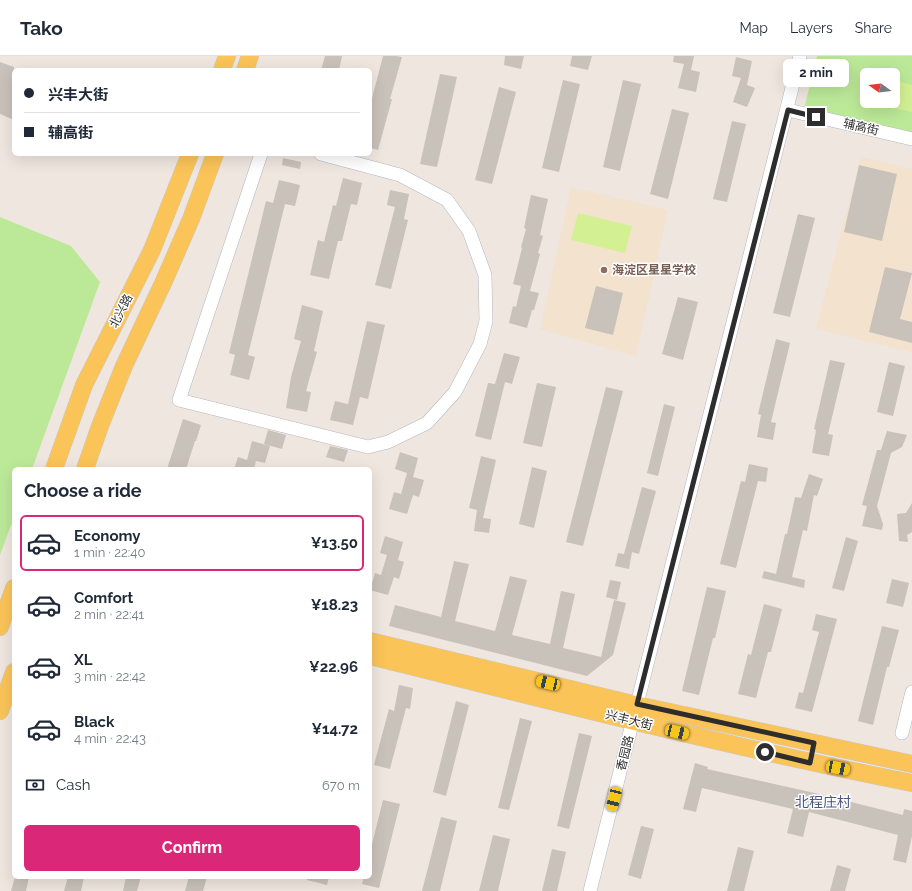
<!DOCTYPE html>
<html lang="en">
<head>
<meta charset="utf-8">
<style>
	body { margin:0; font-family:Raleway,"Noto Sans SC",sans-serif; background:#f2f2f3; color:#1f2937; height:100vh; display:flex; flex-direction:column; font-size:15px; white-space:nowrap }
	* { box-sizing:border-box; margin:0 }
	p { font-size:13px; color:#747a83 }
	.icon { flex:none; width:22px; height:22px; fill:none; stroke:currentColor; stroke-width:2; stroke-linecap:round; stroke-linejoin:round }
	.map { position:relative; flex:1; overflow:hidden }
	.details { position:absolute; left:12px; top:411px; width:360px; height:412px; display:flex; flex-direction:column; background:#fff; border-radius:6px; box-shadow:0 4px 16px #0002 }
	.details>* { flex:none }
	.top-card { position:absolute; left:12px; top:12px; width:360px; height:88px; border-radius:6px; box-shadow:0 4px 16px #0002; display:grid; align-content:center; height:88px; padding:0 12px; background:#fff }
	.needle { width:26px; rotate:284deg }
	.buttons { position:absolute; left:860px; top:12px; display:grid; gap:8px }
	.buttons a { display:grid; place-items:center; width:40px; height:40px; border-radius:6px; background:#fff; box-shadow:0 4px 16px #0002; font-size:20px }
	.end { position:absolute; width:18px; height:18px; margin:-9px; border:5px solid #2d2d2d; background:#fff; box-shadow:0 0 0 2px #fff }
	.from { border-radius:50% }
	.bubble { position:absolute; height:28px; border-radius:6px; background:#fff; box-shadow:0 4px 16px #0002; font-size:13px; font-weight:700; line-height:28px; text-align:center }
	.car { position:absolute; width:12px; height:24px; margin:-12px -6px; border-radius:5px; box-shadow:0 0 3px 1px #0007; background:linear-gradient(#f5c518 24%,#345 0 40%,#f5c518 0 76%,#345 0 86%,#f5c518 0) }
	.top-card b { display:flex; align-items:center; gap:14px; height:38px; font-size:15px }
	.top-card b+b { border-top:1px solid #e0e1e3 }
	.top-card i { width:10px; height:10px; background:#1f2937 }
	ul { padding:0; list-style:none }
	li { display:flex; align-items:center; gap:12px; height:56px; margin:0 8px 6px; padding:0 4px; border:2px solid transparent; border-radius:6px }
	li div { flex:1 }
	li b { display:block; font-size:15px }
	li em { font-style:normal; font-weight:700 }
	li.current { border-color:#db2777 }
	li>.icon { width:36px; height:36px; stroke-width:1.5 }
	h2 { padding:0 12px; font-size:18px; line-height:48px }
	.pay { display:flex; align-items:center; gap:10px; height:44px; padding:0 12px; font-size:15px }
	.pay p { margin-inline-start:auto }
	.cta { display:flex; gap:8px; margin-top:auto; padding:8px 12px }
	.cta a { flex:1; height:46px; border-radius:6px; background:#db2777; color:#fff; font-size:16px; font-weight:700; line-height:46px; text-align:center }
	header { display:flex; align-items:center; gap:24px; box-sizing:border-box; height:56px; padding:0 20px; background:#fff; border-bottom:1px solid #e0e1e3 }
	header strong { font-size:19px }
	nav { display:flex; gap:22px; margin-inline-start:auto; font-size:14px }
	.map>svg:first-child { display:block }
	.education { fill:#f2e2ce }
	.green { fill:#bce998; fill-rule:evenodd }
	.pitch { fill:#d3f193 }
	.building { fill:#c8c2ba }
	.lines { fill:none; stroke-linecap:round; stroke-linejoin:round }
	.minor-casing { stroke:#b3b7c1; stroke-width:14 }
	.major-casing { stroke:#c8c8c8; stroke-width:18 }
	.minor { stroke:#fff; stroke-width:13 }
	.major { stroke:#fbc458; stroke-width:17 }
	.route { stroke:#2d2d2d; stroke-width:5 }
	.education-dot { fill:#8d6e63; stroke:#fff; stroke-width:1.5 }
	.labels { text-anchor:middle; stroke-width:3; stroke-linejoin:round; paint-order:stroke }
	.street-label { font-size:12px; fill:#2d2d2d; stroke:#fff }
	.education-label { font-size:12px; font-weight:bold; fill:#785e54; stroke:#fff; text-anchor:start }
	.quarter-label { font-size:14px; fill:#495982; stroke:#fff }
</style>
</head>
<body>
<header>
<strong>Tako</strong>
<nav><a>Map</a><a>Layers</a><a>Share</a></nav>
</header>
<div class="map">
<svg width="912" height="835" viewBox="0 0 912 835">
	<rect width="100%" height="100%" fill="#efe6df"/>
	<!-- education -->
	<path class="education" d="M861,101L912,113V296L816,273Z
		M571,131L668,154L636,300L540,273Z"/>
	<!-- green -->
	<path class="green" d="M817,0H912V83L803,57ZM867,19H893V45H867Z
		M0,161L71,190L100,226L32,413H14V461L0,499Z"/>
	<!-- pitch -->
	<path class="pitch" d="M893,24L912,29V56L886,50L888,45H893Z
		M578,157L632,170L625,197L571,184Z"/>
	<!-- building -->
	<path class="building" d="M325,0H342L339,14H321Z
		M383,0H396L402,1L390,43H392L378,94L370,92V50Z
		M505,0H524L521,13L504,9Z
		M572,0H592L588,14L570,10Z
		M674,0H694L691,14L700,16L696,36L678,32L684,8L673,6Z
		M736,1L752,5L747,29L755,32L747,51L733,46L741,22L732,20Z
		M0,6L14,11V64L0,58Z
		M440,18L457,21L437,111L420,108Z
		M563,24L580,28L559,116L542,112Z
		M623,24L641,28L620,115L603,111Z
		M499,31L516,36L492,128L475,124Z
		M672,53L689,57L668,143L650,138Z
		M732,65L746,68L727,146L713,143Z
		M283,102L301,106L300,113L282,109Z
		M859,109L897,118L882,185L844,176Z
		M343,122L362,127L357,149L351,148L342,185H338L329,223L310,219L318,184L324,186L333,149L336,150Z
		M279,124L300,129L295,150L285,148L248,299L255,301L249,324L230,319L235,299L229,297L266,145L273,147Z
		M390,134L409,138L404,163L408,164L391,233L375,229L395,151L387,149Z
		M531,139L548,143L540,179L543,180L538,197L540,198L530,235L539,237L534,254H532L527,272L509,267L513,250L516,251L521,230L513,228L522,192L521,191L526,173L524,172Z
		M798,158L815,162L790,261L773,257Z
		M885,211L912,217L900,263L912,266V287L869,276Z
		M596,230L623,237L613,279L585,272Z
		M678,241L698,246L683,304L662,298Z
		M302,249L323,255L314,295L317,296L306,335L311,336L307,356L286,352L291,321L301,285L294,283Z
		M367,265L385,269L368,343L360,341L353,369L330,364L335,345L348,348Z
		M776,283L790,287L771,366L776,367L773,384L757,381L761,359L758,358Z
		M504,297L520,301L512,328L505,326L491,384L475,380L488,327L495,328Z
		M830,304L845,307L828,378L833,379L829,400L812,397L816,374L814,373Z
		M889,306L905,310L893,360L877,356Z
		M537,327L556,331L542,391L523,387Z
		M606,331L623,335L583,490L566,486Z
		M664,348L675,351L658,420L647,417Z
		M183,363L201,369L196,385H195L186,413H167Z
		M268,374L286,379L282,393L264,388Z
		M887,375L907,379L902,391L891,397L877,450L883,468L882,474L862,470L867,450L862,449L877,394H881Z
		M252,385L270,390L265,407L256,405L254,413H234L238,401L247,404Z
		M330,390L348,394L344,406L326,401Z
		M400,396L418,402L413,421L424,424L419,441L413,439L407,458L389,453L394,436L401,438L407,417L395,413Z
		M481,400L496,404L483,462L491,463L489,477L474,475L477,454L469,452Z
		M749,408L768,412L766,426L758,425L736,512L720,508L741,425L745,426Z
		M532,411L547,415L534,472L519,468Z
		M809,418L823,423L817,440L814,439L807,475L803,474L792,521L805,524L804,532L762,522L764,515L776,518L785,478H787L795,441L801,442Z
		M642,431L656,435L639,498L632,496L629,513L615,510L618,497L624,498Z
		M912,447V476L907,479L908,486L899,485L897,458L906,457Z
		M385,480L403,486L398,504L404,506L399,523L394,521L388,539L370,534L375,517L381,519L387,499L380,497Z
		M846,481L858,485L844,535L832,532Z
		M454,505L469,508L455,565L495,575L510,520L527,524L512,579L550,588L561,535L575,538L563,592L601,601L614,544L626,547L613,599L587,620L389,570L395,549L441,561Z
		M892,523L909,527L903,551L886,547Z
		M610,524L621,526L617,544L606,541Z
		M707,531L726,535L715,582H713L699,639L682,635Z
		M764,548L782,553L771,596H768L756,642L738,638L748,598L751,599Z
		M816,558L837,563L812,656L795,652L799,636L803,637L819,576L812,574Z
		M882,570L899,574L889,611H887L873,669L858,665Z
		M399,629L413,632L410,653L406,652L390,713L374,709L389,653L394,655Z
		M456,645L469,649L446,740L433,736Z
		M520,662L532,665L509,754L498,752Z
		M579,677L592,680L569,773L557,770Z
		M695,707L708,711L707,713L819,738L903,759L904,753L912,755V780L906,807L893,804L898,779L809,756L803,781L787,777L793,753L702,732L696,756L683,753Z
		M383,744L400,748L379,832L362,828L364,821H370V796Z
		M441,761L457,765L440,835H422Z
		M641,770L654,773L641,823L628,819Z
		M493,779L510,783L498,835H479Z
		M738,791L754,795L744,835H727Z
		M552,793L566,796L557,835H542Z
		M837,809L851,813L845,835H830Z
		M15,821H29L26,835H11Z
		M68,821H84L81,835H64Z
		M126,821H141L137,835H123Z
		M189,821H207L203,835H185Z
		M307,821H329L327,829L307,824Z"/>
	<g class="lines">
		<!-- minor casing -->
		<g class="minor-casing">
			<path id="minor" d="M788,54L912,83
				M261,98L179,344L368,391L388,386L427,367L455,336L480,288L486,265L485,219L469,175L447,144L400,119L321,98
				M902,677L912,636
				M590,835L800,0"/>
		</g>
		<!-- major casing -->
		<g class="major-casing">
			<path id="major" d="M222,14L227,0
				M245,14L250,0
				M54,413L84,329L152,194L190,98
				M85,413L100,370L124,310L164,225L191,163L215,98
				M0,571L14,532
				M370,585L637,649L912,708
				M370,600C550,645 730,691 912,727
				M0,655L14,616"/>
		</g>
		<!-- minor -->
		<use href="#minor" class="minor"/>
		<!-- major -->
		<use href="#major" class="major"/>
	</g>
	<g class="lines">
		<!-- route -->
		<path class="route" d="M765,696L810,707L814,687L637,648L788,54L816,61"/>
	</g>
	<!-- markers -->
	<circle class="education-dot" cx="604" cy="214" r="4"/>
	<g class="labels">
		<!-- street labels -->
		<g class="street-label">
			<text transform="translate(861 71) rotate(13)" y="4">辅高街</text>
			<text transform="translate(121 255) rotate(-63)" y="4">北兴路</text>
			<text transform="translate(629 664) rotate(14)" y="4">兴丰大街</text>
			<text transform="translate(625 697) rotate(-76)" y="4">香园路</text>
		</g>
		<!-- education labels -->
		<g class="education-label">
			<text x="612" y="218">海淀区星星学校</text>
		</g>
		<!-- quarter labels -->
		<g class="quarter-label">
			<text x="823" y="751">北程庄村</text>
		</g>
	</g>
</svg>
<div class="buttons">
<a><svg class="needle" viewBox="-14 -14 28 28"><path d="M0-13l5 13h-10z" fill="#e53935"/><path d="M0 13l5-13h-10z" fill="#747a83"/></svg></a>
</div>
<i class="end from" style="left:765px;top:696px"></i>
<i class="end" style="left:816px;top:61px"></i>
<div class="bubble" style="left:783px;top:3px;width:66px">2 min</div>
<i class="car" style="left:548px;top:627px;rotate:283deg"></i>
<i class="car" style="left:677px;top:676px;rotate:103deg"></i>
<i class="car" style="left:838px;top:712px;rotate:101deg"></i>
<i class="car" style="left:614px;top:743px;rotate:194deg"></i>
<div class="top-card">
<b><i class="from"></i>兴丰大街</b>
<b><i></i>辅高街</b>
</div>
<section class="details">
<h2>Choose a ride</h2>
<ul>
<li class="current"><svg class="icon" aria-label="car" viewBox="0 0 24 24"><path d="M5 17H2v-5l4-1 3-4h7l3 4 3 1v5h-3M9 17h6M6 11h13"/><circle cx="7" cy="17" r="2"/><circle cx="17" cy="17" r="2"/></svg><div><b>Economy</b><p>1 min · 22:40</p></div><em>¥13.50</em></li>
<li><svg class="icon" aria-label="car" viewBox="0 0 24 24"><path d="M5 17H2v-5l4-1 3-4h7l3 4 3 1v5h-3M9 17h6M6 11h13"/><circle cx="7" cy="17" r="2"/><circle cx="17" cy="17" r="2"/></svg><div><b>Comfort</b><p>2 min · 22:41</p></div><em>¥18.23</em></li>
<li><svg class="icon" aria-label="car" viewBox="0 0 24 24"><path d="M5 17H2v-5l4-1 3-4h7l3 4 3 1v5h-3M9 17h6M6 11h13"/><circle cx="7" cy="17" r="2"/><circle cx="17" cy="17" r="2"/></svg><div><b>XL</b><p>3 min · 22:42</p></div><em>¥22.96</em></li>
<li><svg class="icon" aria-label="car" viewBox="0 0 24 24"><path d="M5 17H2v-5l4-1 3-4h7l3 4 3 1v5h-3M9 17h6M6 11h13"/><circle cx="7" cy="17" r="2"/><circle cx="17" cy="17" r="2"/></svg><div><b>Black</b><p>4 min · 22:43</p></div><em>¥14.72</em></li>
</ul>
<div class="pay"><svg class="icon" aria-label="cash" viewBox="0 0 24 24"><path d="M3 7h18v10H3z"/><circle cx="12" cy="12" r="2"/></svg>Cash<p>670 m</p></div>
<div class="cta"><a>Confirm</a></div>
</section>
</div>
</body>
</html>
